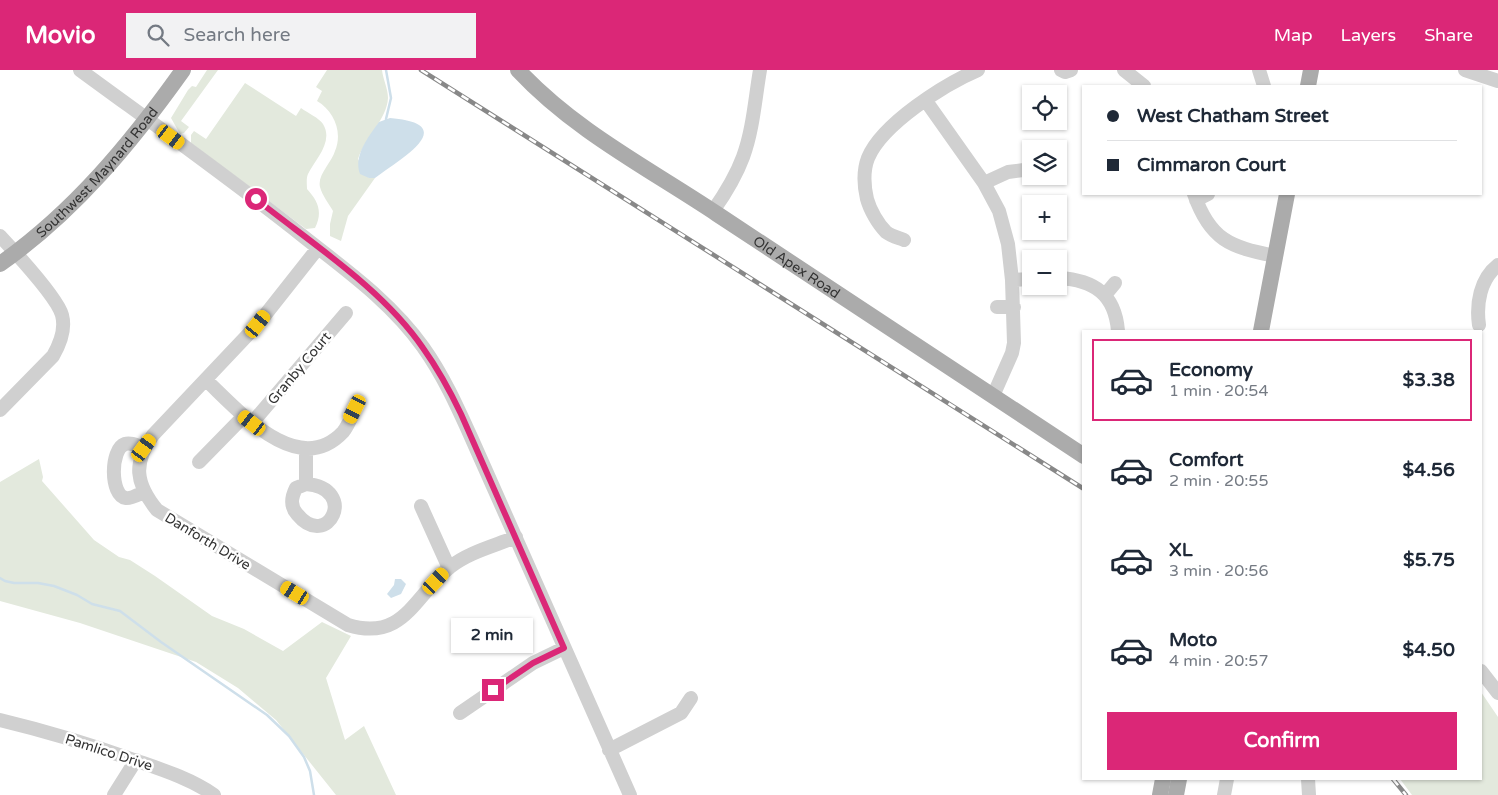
<!DOCTYPE html>
<html lang="en">
<head>
<meta charset="utf-8">
<style>
	body { margin:0; font-family:"Varela Round",sans-serif; background:#f2f2f3; color:#1f2937; height:100vh; display:flex; flex-direction:column; font-size:19px; white-space:nowrap }
	* { box-sizing:border-box; margin:0 }
	p { font-size:16px; color:#747a83 }
	.icon { flex:none; width:28px; height:28px; fill:none; stroke:currentColor; stroke-width:2; stroke-linecap:round; stroke-linejoin:round }
	.map { position:relative; flex:1; overflow:hidden }
	.side { position:absolute; left:1082px; top:260px; width:400px; height:450px; display:flex; flex-direction:column; background:#fff; border-radius:0px; box-shadow:0 1px 4px #0004 }
	.side>* { flex:none }
	.hud { position:absolute; left:1082px; top:15px; width:400px; height:110px; border-radius:0px; box-shadow:0 1px 4px #0004; display:grid; align-content:center; height:110px; padding:0 25px; background:#fff }
	.controls { position:absolute; left:1022px; top:15px; display:grid; gap:10px }
	.controls a { display:grid; place-items:center; width:45px; height:45px; border-radius:0px; background:#fff; box-shadow:0 1px 4px #0004; font-size:25px }
	.end { position:absolute; width:22px; height:22px; margin:-11px; border:6px solid #db2777; background:#fff; box-shadow:0 0 0 2px #fff }
	.from { border-radius:50% }
	.bubble { position:absolute; height:35px; border-radius:0px; background:#fff; box-shadow:0 1px 4px #0004; font-size:16px; font-weight:800; line-height:35px; text-align:center }
	.car { position:absolute; width:15px; height:30px; margin:-15px -8px; border-radius:6px; box-shadow:0 0 4px 1px #0007; background:linear-gradient(#f5c518 24%,#345 0 40%,#f5c518 0 76%,#345 0 86%,#f5c518 0) }
	.hud b { display:flex; align-items:center; gap:18px; height:48px; font-size:19px }
	.hud b+b { border-top:1px solid #e0e1e3 }
	.hud i { width:12px; height:12px; background:#1f2937 }
	ul { padding:9px 0 0; list-style:none }
	li { display:flex; align-items:center; gap:15px; height:82px; margin:0 10px 8px; padding:0 15px; border:2px solid transparent; border-radius:0px }
	li div { flex:1 }
	li b { display:block; font-size:19px }
	li em { font-style:normal; font-weight:800 }
	li.active { border-color:#db2777 }
	li>.icon { width:45px; height:45px; stroke-width:1.5 }
	.action { display:flex; gap:10px; margin-top:auto; padding:10px 25px }
	.action a { flex:1; height:58px; border-radius:0px; background:#db2777; color:#fff; font-size:20px; font-weight:800; line-height:58px; text-align:center }
	header { display:flex; align-items:center; gap:30px; box-sizing:border-box; height:70px; padding:0 25px; background:#db2777; color:#fff }
	header strong { font-size:24px }
	nav { display:flex; gap:28px; margin-inline-start:auto; font-size:18px }
	.search { width:350px; height:45px; background:#f2f2f3; display:flex; align-items:center; gap:12px; box-sizing:border-box; padding:0 18px; border-radius:0px; color:#747a83; font-size:19px }
	.map>svg:first-child { display:block }
	.green { fill:#e3e9dd }
	.water { fill:#cedfea }
	.lines { fill:none; stroke-linecap:round; stroke-linejoin:round }
	.stream { stroke:#cedfea; stroke-width:2.5 }
	.minor { stroke:#d0d0d0; stroke-width:14 }
	.major { stroke:#ababab; stroke-width:16 }
	.rail-casing { stroke:#888; stroke-width:4.5 }
	.rail { stroke:#fff; stroke-width:2.5; stroke-dasharray:8; stroke-linecap:butt }
	.route { stroke:#db2777; stroke-width:6 }
	.labels { text-anchor:middle; stroke-width:5; stroke-linejoin:round; paint-order:stroke }
	.street-label { font-size:14px; fill:#333; stroke:#fff }
</style>
</head>
<body>
<header>
<strong>Movio</strong>
<div class="search"><svg class="icon" aria-label="search" viewBox="0 0 24 24"><circle cx="10" cy="10" r="6"/><path d="M15 15l6 6"/></svg>Search here</div>
<nav><a>Map</a><a>Layers</a><a>Share</a></nav>
</header>
<div class="map">
<svg width="1498" height="725" viewBox="0 0 1498 725">
	<rect width="100%" height="100%" fill="#fff"/>
	<!-- green -->
	<path class="green" d="M207,0H218L181,51L189,57L184,63L180,64L171,48L188,20L192,16L196,17Z
		M327,0H382C383,9 388,19 388,28C387,49 365,68 358,89L369,108H375L348,146L341,171L330,166V154L333,141C329,134 322,125 320,117C317,105 332,92 335,81C343,62 334,41 317,31L322,21L316,17Z
		M245,13L296,46L301,38C308,43 319,48 323,54C334,72 315,90 308,104C306,108 307,115 307,119C318,131 323,142 315,158L306,159L191,73V65L194,61L206,69Z
		M39,389L43,407L42,411L94,470L119,487L130,490L155,506L212,546L244,559L283,581L322,552L351,566L326,608L345,670L364,656L396,725H336L276,650L238,618L196,592L80,553L0,531V412Z
		M1481,622L1498,647V725H1412L1400,709H1481Z"/>
	<!-- water -->
	<path class="water" d="M390,48C463,54 399,90 375,108H369L360,104C353,86 369,66 379,52Z
		M395,509H401L406,514L401,524L391,528L387,524L394,515Z"/>
	<g class="lines">
		<!-- stream -->
		<path class="stream" d="M386,0L391,28L386,49
			M0,508L5,511L14,513H38L54,516L77,525L92,534L120,541L161,572L267,645L289,666L304,687L310,701L314,725"/>
		<!-- minor -->
		<path class="minor" d="M80,0C155,55 231,109 304,167C347,201 391,232 423,277C443,305 457,336 471,367L630,725
			M1061,0L1065,2L1071,0
			M1124,0L1144,16
			M1259,0L1264,16
			M1465,0L1498,11
			M926,31L984,113L999,141L1008,174L1012,210L1014,273L1012,283L993,326
			M984,113L1008,102L1031,99
			M1194,124C1210,170 1230,177 1275,186
			M1196,130L1208,124
			M713,141C725,124 736,106 743,87C753,60 755,29 760,0
			M0,166C14,181 57,227 62,245C66,260 60,274 53,286L0,340
			M904,170C899,168 891,166 886,162C878,154 870,140 867,129C864,116 863,101 868,88C882,54 945,14 978,0
			M318,178L258,254L153,365C133,393 135,413 157,440L348,555C404,572 414,526 450,497C469,482 494,476 516,467
			M1059,208C1094,210 1115,224 1118,261
			M1012,210L1031,209
			M1105,225L1115,213
			M997,237H1014
			M1479,255C1476,234 1480,209 1498,195
			M206,310C238,340 298,410 343,362C348,356 352,346 355,339
			M252,353L346,243
			M144,378C138,376 131,372 125,374C110,379 110,426 126,428C131,429 139,424 144,422
			M306,379V414L296,418C291,428 290,436 297,444C328,482 359,418 306,414
			M199,392L244,346
			M421,436L449,498
			M1481,601L1498,623
			M460,643L533,593L564,578
			M0,650C46,661 92,675 137,691C163,700 191,709 214,725
			M609,680L681,643L691,628
			M1308,709L1309,725
			M114,725L136,690
			M1224,725L1227,709"/>
		<!-- major -->
		<g class="major">
			<path id="s1" d="M518,0C575,61 648,98 717,144C839,225 961,306 1084,386"/>
			<path d="M1308,16L1311,0"/>
			<path id="s2" d="M0,194C74,142 131,73 183,0"/>
			<path d="M1261,261L1287,124"/>
			<path d="M1160,725L1163,709"/>
			<path d="M1176,725L1179,709"/>
		</g>
		<!-- rail casing -->
		<g class="rail-casing">
			<path id="rail" d="M421,0L1084,419
				M1393,709L1406,725"/>
		</g>
		<!-- rail -->
		<use href="#rail" class="rail"/>
	</g>
	<g class="lines">
		<!-- route -->
		<path class="route" d="M256,129C311,173 383,219 423,278C438,299 450,321 461,344L564,578L533,593L493,620"/>
	</g>
	<g class="labels">
		<!-- street labels -->
		<g class="street-label">
			<text dy="5" stroke="none"><textPath href="#s2" startOffset="134">Southwest Maynard Road</textPath></text>
			<text dy="5" stroke="none"><textPath href="#s1" startOffset="342">Old Apex Road</textPath></text>
			<text transform="translate(299 298) rotate(-50)" y="5">Granby Court</text>
			<text transform="translate(208 471) rotate(31)" y="5">Danforth Drive</text>
			<text transform="translate(109 682) rotate(18)" y="5">Pamlico Drive</text>
		</g>
	</g>
</svg>
<div class="controls">
<a><svg class="icon" aria-label="locate" viewBox="0 0 24 24"><circle cx="12" cy="12" r="6"/><path d="M12 2v4M12 18v4M2 12h4M18 12h4"/></svg></a>
<a><svg class="icon" aria-label="layers" viewBox="0 0 24 24"><path d="M12 4l9 5-9 5-9-5zM3 14l9 5 9-5"/></svg></a>
<a>+</a>
<a>−</a>
</div>
<i class="end from" style="left:256px;top:129px"></i>
<i class="end" style="left:493px;top:620px"></i>
<div class="bubble" style="left:451px;top:548px;width:82px">2 min</div>
<i class="car" style="left:171px;top:67px;rotate:126deg"></i>
<i class="car" style="left:258px;top:254px;rotate:38deg"></i>
<i class="car" style="left:355px;top:339px;rotate:207deg"></i>
<i class="car" style="left:252px;top:353px;rotate:308deg"></i>
<i class="car" style="left:144px;top:378px;rotate:36deg"></i>
<i class="car" style="left:436px;top:511px;rotate:43deg"></i>
<i class="car" style="left:295px;top:523px;rotate:301deg"></i>
<div class="hud">
<b><i class="from"></i>West Chatham Street</b>
<b><i></i>Cimmaron Court</b>
</div>
<section class="side">
<ul>
<li class="active"><svg class="icon" aria-label="car" viewBox="0 0 24 24"><path d="M5 17H2v-5l4-1 3-4h7l3 4 3 1v5h-3M9 17h6M6 11h13"/><circle cx="7" cy="17" r="2"/><circle cx="17" cy="17" r="2"/></svg><div><b>Economy</b><p>1 min · 20:54</p></div><em>$3.38</em></li>
<li><svg class="icon" aria-label="car" viewBox="0 0 24 24"><path d="M5 17H2v-5l4-1 3-4h7l3 4 3 1v5h-3M9 17h6M6 11h13"/><circle cx="7" cy="17" r="2"/><circle cx="17" cy="17" r="2"/></svg><div><b>Comfort</b><p>2 min · 20:55</p></div><em>$4.56</em></li>
<li><svg class="icon" aria-label="car" viewBox="0 0 24 24"><path d="M5 17H2v-5l4-1 3-4h7l3 4 3 1v5h-3M9 17h6M6 11h13"/><circle cx="7" cy="17" r="2"/><circle cx="17" cy="17" r="2"/></svg><div><b>XL</b><p>3 min · 20:56</p></div><em>$5.75</em></li>
<li><svg class="icon" aria-label="car" viewBox="0 0 24 24"><path d="M5 17H2v-5l4-1 3-4h7l3 4 3 1v5h-3M9 17h6M6 11h13"/><circle cx="7" cy="17" r="2"/><circle cx="17" cy="17" r="2"/></svg><div><b>Moto</b><p>4 min · 20:57</p></div><em>$4.50</em></li>
</ul>
<div class="action"><a>Confirm</a></div>
</section>
</div>
</body>
</html>
